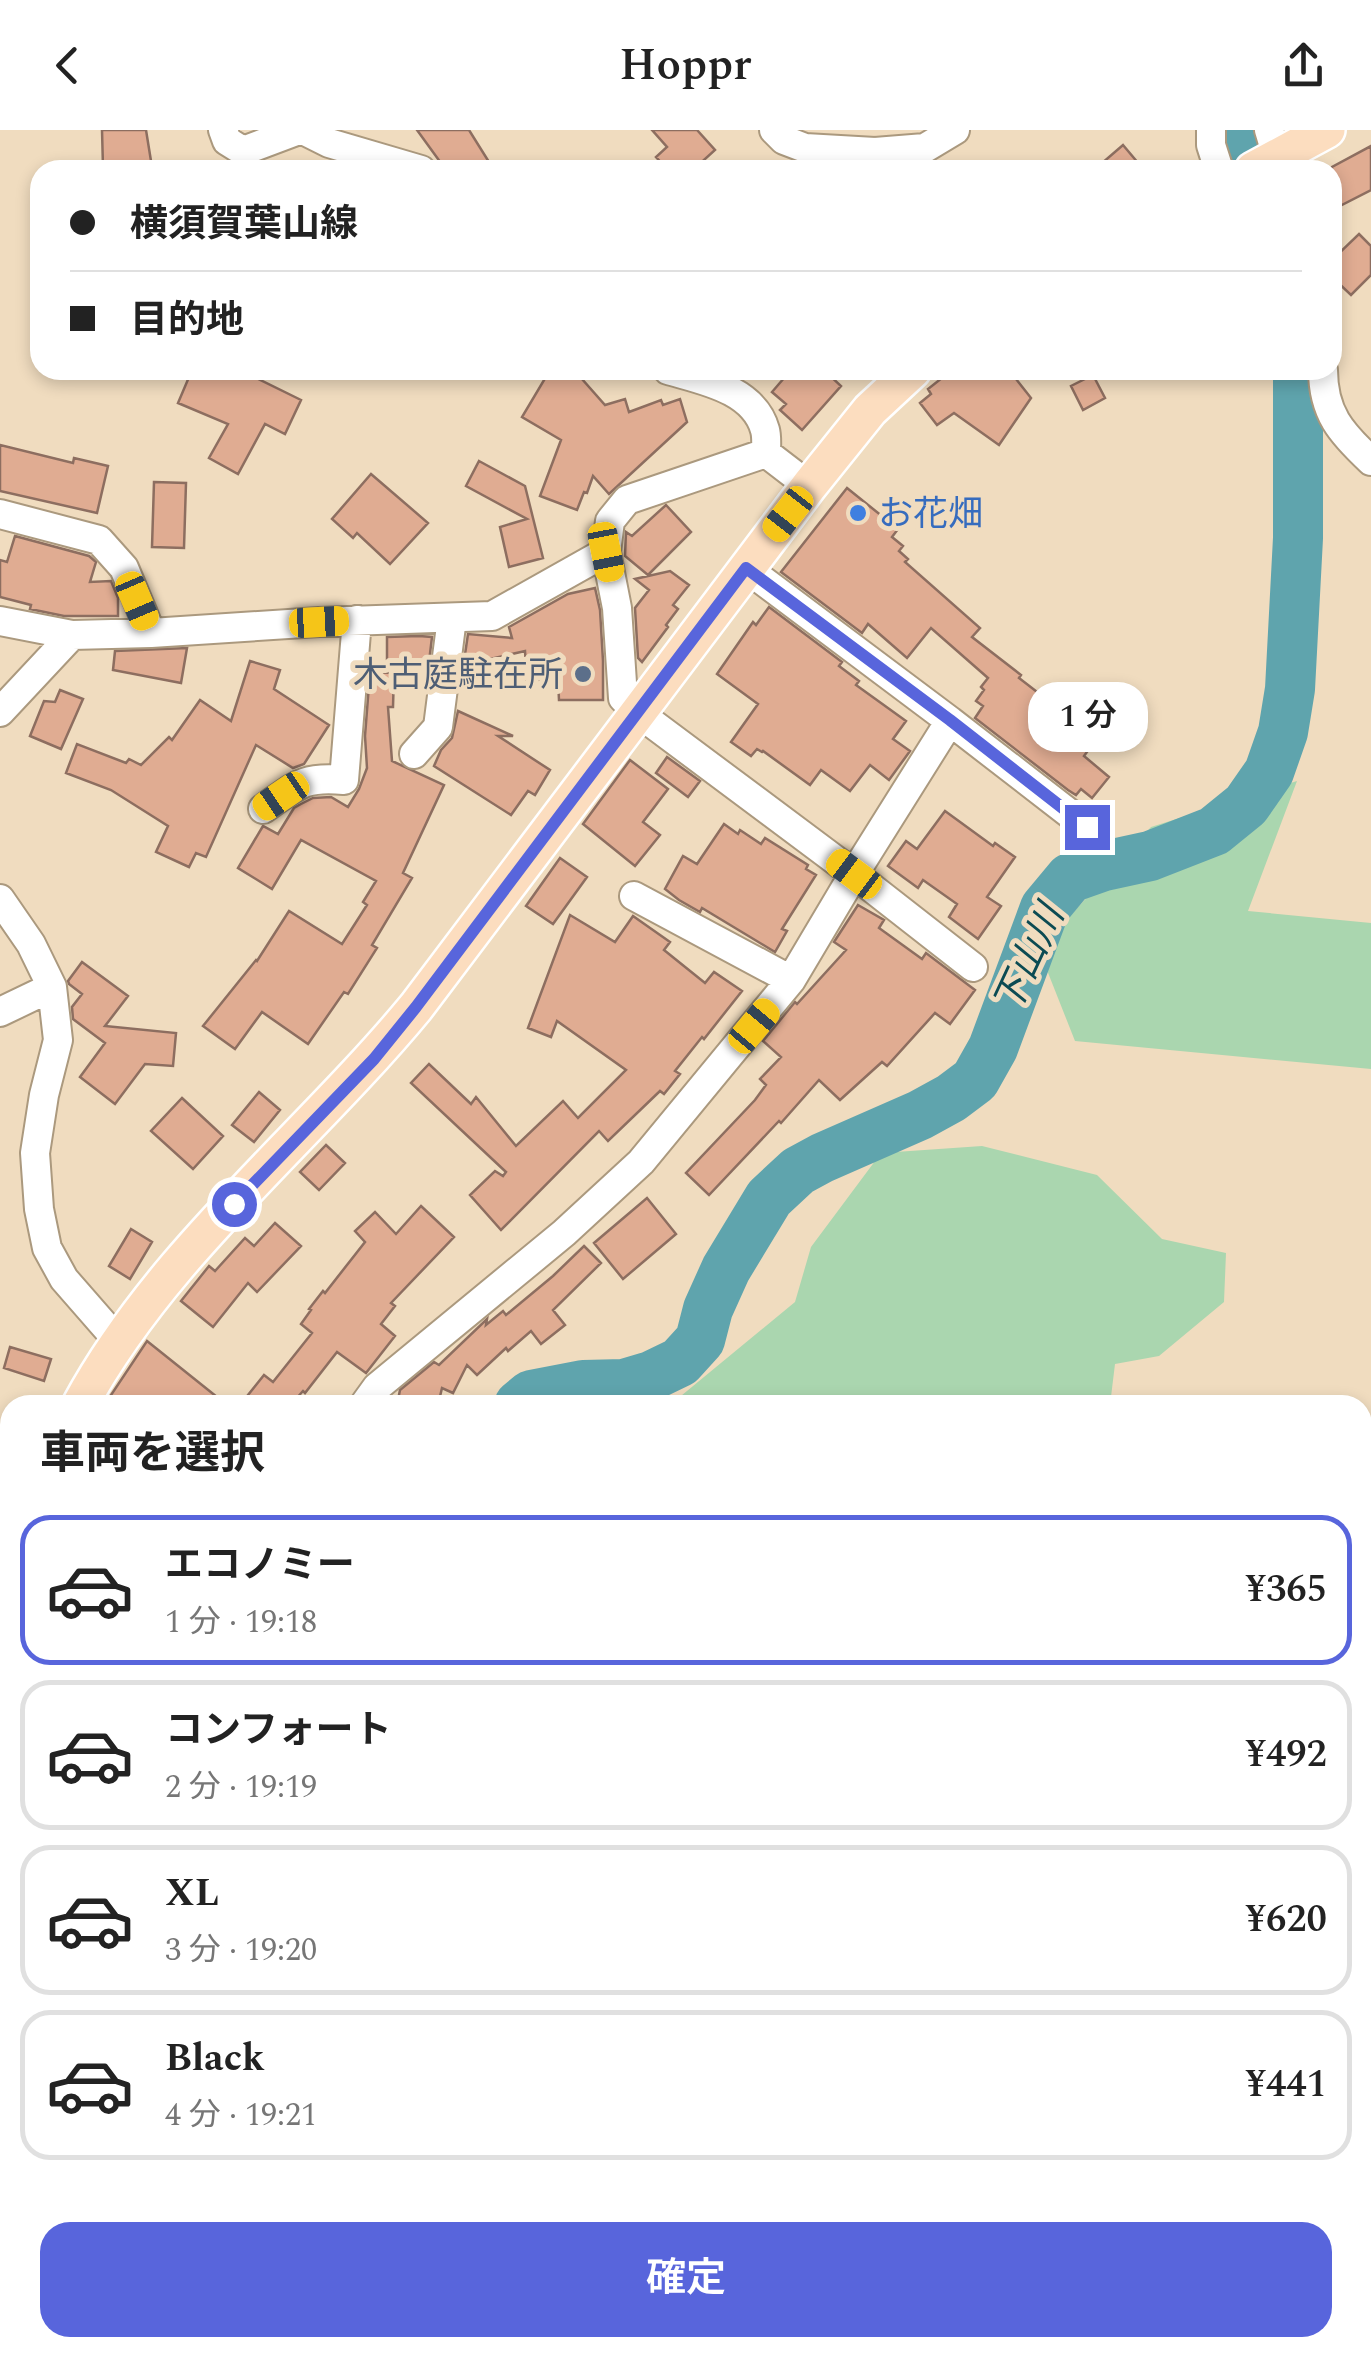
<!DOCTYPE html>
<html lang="ja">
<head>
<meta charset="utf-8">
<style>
	body { margin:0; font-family:Spectral,"Noto Sans JP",serif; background:#f2f2f2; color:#222; height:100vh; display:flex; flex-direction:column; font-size:38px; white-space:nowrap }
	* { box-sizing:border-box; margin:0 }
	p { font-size:32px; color:#767676 }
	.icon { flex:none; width:55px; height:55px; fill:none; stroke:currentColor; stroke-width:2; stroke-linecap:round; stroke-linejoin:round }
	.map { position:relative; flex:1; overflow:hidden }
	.panel { position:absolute; left:0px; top:1265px; width:1372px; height:962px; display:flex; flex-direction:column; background:#fff; border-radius:30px 30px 0 0; box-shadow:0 5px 15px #0003 }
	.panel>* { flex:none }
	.guide { position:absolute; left:30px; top:30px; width:1312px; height:220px; border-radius:30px; box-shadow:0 5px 15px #0003; display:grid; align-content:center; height:220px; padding:0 40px; background:#fff }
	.end { position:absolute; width:45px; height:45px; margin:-22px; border:12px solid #5865dc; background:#fff; box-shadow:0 0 0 5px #fff }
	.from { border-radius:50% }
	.bubble { position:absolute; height:70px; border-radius:30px; background:#fff; box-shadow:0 5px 15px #0003; font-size:32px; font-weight:600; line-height:70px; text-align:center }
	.car { position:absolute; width:30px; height:60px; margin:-30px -15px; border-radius:12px; box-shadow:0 0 8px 2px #0007; background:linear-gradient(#f5c518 24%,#345 0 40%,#f5c518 0 76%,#345 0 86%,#f5c518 0) }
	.guide b { display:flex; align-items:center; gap:35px; height:95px; font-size:38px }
	.guide b+b { border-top:2px solid #e0e0e0 }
	.guide i { width:25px; height:25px; background:#222 }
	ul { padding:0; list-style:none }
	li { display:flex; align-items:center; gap:30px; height:150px; margin:0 20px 15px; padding:0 20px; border:5px solid #e0e0e0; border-radius:30px }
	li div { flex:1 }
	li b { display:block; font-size:38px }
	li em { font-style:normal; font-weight:600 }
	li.active { border-color:#5865dc }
	li>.icon { width:90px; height:90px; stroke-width:1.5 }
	h2 { padding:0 40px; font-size:45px; line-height:120px }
	.action { display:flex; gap:20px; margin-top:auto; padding:20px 40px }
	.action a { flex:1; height:115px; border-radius:30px; background:#5865dc; color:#fff; font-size:40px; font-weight:600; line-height:115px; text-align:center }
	header { display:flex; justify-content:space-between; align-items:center; height:130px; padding:0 40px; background:#fff; font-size:45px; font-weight:600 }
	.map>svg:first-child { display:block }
	.green { fill:#aad6af }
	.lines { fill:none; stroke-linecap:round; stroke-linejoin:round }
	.stream { stroke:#5fa4ad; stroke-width:9 }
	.river { stroke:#5fa4ad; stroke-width:50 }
	.building { fill:#e0ac92; stroke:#8d6e60; stroke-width:2.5 }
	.minor-casing { stroke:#ab997e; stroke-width:32 }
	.major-casing { stroke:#fff; stroke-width:40 }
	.minor { stroke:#fff; stroke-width:28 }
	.major { stroke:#fcddbf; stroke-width:35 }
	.route { stroke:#5865dc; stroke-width:12 }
	.shop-dot { fill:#3f7fe0; stroke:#f0dcbf; stroke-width:4 }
	.service-dot { fill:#5c6f8a; stroke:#f0dcbf; stroke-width:4 }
	.labels { text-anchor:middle; stroke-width:10; stroke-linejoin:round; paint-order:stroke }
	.shop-label { font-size:35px; fill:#366cbe; stroke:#f0dcbf; text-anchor:start }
	.service-label { font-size:35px; fill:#4e5e75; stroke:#f0dcbf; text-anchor:end }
	.water-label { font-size:38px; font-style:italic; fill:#0c4b53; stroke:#f0dcbf }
</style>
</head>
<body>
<header><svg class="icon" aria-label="back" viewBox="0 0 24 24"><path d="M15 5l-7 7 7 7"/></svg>Hoppr<svg class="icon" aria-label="share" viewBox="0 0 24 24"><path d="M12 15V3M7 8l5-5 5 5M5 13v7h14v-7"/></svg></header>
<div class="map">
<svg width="1371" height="2226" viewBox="0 0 1371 2226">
	<rect width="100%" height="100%" fill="#f0dcbf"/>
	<!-- green -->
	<path class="green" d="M1297,651L1248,781L1371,793V939L1075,911L1039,820L1151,697Z
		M982,1016L1097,1045L1162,1109L1226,1123L1224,1172L1159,1226L1115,1234L1110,1275H670L795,1172L811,1117L881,1023Z
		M1371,1304V1487L1363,1485L1362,1322Z
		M1371,1854V2226H296L297,2218H1362V1857Z
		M10,2039V2218H46V2226H0V2055L3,2044Z"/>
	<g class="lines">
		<!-- stream -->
		<path class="stream" d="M1362,1891L1371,1879
			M1362,1969L1371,2014"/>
		<!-- river -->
		<path class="river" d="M1239,0V8L1250,40
			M519,1275L531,1265L583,1255L624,1254L651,1246L680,1232L700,1210L708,1179L726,1139L769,1068L798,1041L822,1028L920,985L951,968L975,950L993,918L1045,778L1070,748L1104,736L1150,726L1214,701L1246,675L1269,642L1283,602L1290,559L1298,408V240
			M0,1852L10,1842"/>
	</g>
	<!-- building -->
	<path class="building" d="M102,0H146L151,31L103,37Z
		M417,0H469L494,40H446Z
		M652,0H697L715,20L693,40H668L656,27L667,17Z
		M1123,15L1144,40H1094Z
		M1371,16V60L1332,80V37Z
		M1359,104L1371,116V145L1351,165L1332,147V130Z
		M192,240H240L301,270L285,304L265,294L238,344L209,328L228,294L178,273Z
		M550,240H574L605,275L625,269L629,282L661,270L663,275L680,269L687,292L609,364L593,346L587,363L584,362L577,380L540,366L561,310L522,287Z
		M791,240H824L841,256L802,300L780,280L786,274L772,262Z
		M952,240H1009L1031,268L999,315L954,283L937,295L920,273L931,264L928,259Z
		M1093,245L1105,268L1083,280L1071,256Z
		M0,315L73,333L74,328L108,336L97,383L0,361Z
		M479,331L525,356L543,428L509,437L500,397L527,389L466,356Z
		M371,344L428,393L390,434L357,403L353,408L332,389Z
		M154,352L186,353L184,418L152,417Z
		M847,358L898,399L892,407L903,416L899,421L908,429L905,432L980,498L972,507L1021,545L1019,548L1041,565L1036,572L1092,615L1084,626L1109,647L1092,668L1081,659L1076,665L1068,660L975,588L983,576L976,571L984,560L981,557L988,548L931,498L907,528L868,494L862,503L781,442Z
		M666,375L691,402L648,445L625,426L626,402L632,406Z
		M15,406L89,426L96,432L90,452L111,451L118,468V486H64L30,479L31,475L0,467V430L7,432Z
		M670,441L689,455L673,475L678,479L666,495L668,497L642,532L638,528L635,478L649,460L635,449Z
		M595,458L600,480L603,531V570H559L558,548L527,551L525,521L481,531L480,540L463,538L468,504L512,508L509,497L568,464Z
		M769,477L842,532L839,536L859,551L856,555L906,591L893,609L910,621L889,650L870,635L850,661L821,640L810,655L763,621L762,622L757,619L751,626L731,612L758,574L717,544L753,492L756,495Z
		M419,506L432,507L429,532H387V507Z
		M187,518L181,553L113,540L115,521Z
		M250,531L280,540L274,559L329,595L304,634L293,638L256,615L206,727L196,723L189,737L156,722L168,696L111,660L66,643L77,614L126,633L129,629L141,635L169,607L172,610L200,570L231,591Z
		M370,542L394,543L393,577H388L392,631L444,655L403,743L412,748L372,815L377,818L348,864L344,862L308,914L262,882L235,919L203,896L256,830L257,831L289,781L342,814L367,775L363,772L376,751L301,710L272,759L238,738L263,696L278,704L294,678L301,674L313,668L331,667L348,677L359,659L367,638L365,606Z
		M60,560L83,569L61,619L30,606L44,571L55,572Z
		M458,581L513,606H498L550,640L535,665L528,661L511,685L434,636L441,620L452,608Z
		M667,627L700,651L688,667L656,643Z
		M630,630L668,659L643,692L660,705L635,736L583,694Z
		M945,681L993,716L995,713L1015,727L987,767L1001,776L978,809L949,787L957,774L923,750L918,758L888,736L906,711L917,719Z
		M724,694L738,704L740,700L761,714L765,708L808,735L806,739L816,745L782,799L787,801L775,822L702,778L700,782L679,770L665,759L683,726L697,734Z
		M560,728L587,747L553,794L526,776Z
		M858,775L884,790L879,798L922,829L926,823L975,860L950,894L935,883L887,936L882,932L840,970L819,950L781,993L779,991L709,1065L686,1043L755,970L766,955L760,949L781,927L763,911L795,872L797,874L846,820L834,812Z
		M570,785L615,812L633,786L670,812L664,820L705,853L714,842L742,861L704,909L702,907L675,941L680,944L664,964L660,961L608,1011L599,1001L501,1100L470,1065L495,1041L503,1046L506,1042L411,953L429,934L471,974L476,967L516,1016L563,971L578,988L626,940L557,891L551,907L528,898Z
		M82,832L128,866L105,896L176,903L173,936L145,934L115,974L80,947L105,913L73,889L72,877L82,864L69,854L68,851Z
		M259,962L280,980L254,1012L232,995Z
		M182,968L223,1006L193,1039L151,1001Z
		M326,1015L345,1033L319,1060L300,1042Z
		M647,1068L676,1104L623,1149L594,1113Z
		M421,1076L454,1107L391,1173L395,1176L381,1194L395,1206L366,1243L337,1222L305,1263L303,1261L295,1270L301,1275H240L264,1245L273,1252L312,1203L301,1194L311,1180L309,1179L323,1161L325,1163L365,1112L355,1101L375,1082L396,1104Z
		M275,1093L301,1116L257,1162L248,1153L213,1197L181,1171L209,1136L215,1141L245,1108L254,1116Z
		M131,1099L152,1112L130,1149L109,1136Z
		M584,1116L601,1133L553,1180L565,1195L541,1214L531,1201L508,1221L506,1218L477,1245L467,1235L453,1263L442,1258L438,1275H397L400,1260L434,1232L439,1235L487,1189L486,1195L503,1181L506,1185L553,1146Z
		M147,1211L227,1275H130L107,1271Z
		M10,1217L51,1229L44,1251L4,1238Z"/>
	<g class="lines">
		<!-- minor casing -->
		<g class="minor-casing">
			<path id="minor" d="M223,0L227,11L243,21L299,0
				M303,0L329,13L421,40
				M774,0L784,10L805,18L875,22L925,18L955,0
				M1211,0V15L1219,40
				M1269,0L1281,40
				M668,240C702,250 754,259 765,300C767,307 766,316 766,323
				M1323,240C1323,283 1341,303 1371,331
				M0,384L99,410L124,438L151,503
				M606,422L610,391L627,370L766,323L809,356
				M746,438L950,591L854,744L973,837
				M0,491L72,505
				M0,582L72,505L151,503L319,492L492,486L606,422L617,478L623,568L637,582L854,744L791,850L641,1032L564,1103L377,1257L364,1275
				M950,591L1087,697
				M414,624L438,597L452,488
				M263,679C296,656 302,646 344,650L357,490
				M634,766L791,850
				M0,769L31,814L52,857L58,910L44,965L35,1023L39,1079L47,1118L64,1149L119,1212
				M0,882L52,857
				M0,1598L10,1603
				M1362,1837H1371
				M0,2025L10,2018
				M103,2226L126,2223L185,2224L192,2218
				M259,2226L262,2218"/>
		</g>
		<!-- major casing -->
		<g class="major-casing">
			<path id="major" d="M1253,40L1327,0
				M80,1275C162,1123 307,1009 416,877L809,356L870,280L913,240
				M0,1453L10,1429"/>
		</g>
		<!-- minor -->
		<use href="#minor" class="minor"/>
		<!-- major -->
		<use href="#major" class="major"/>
	</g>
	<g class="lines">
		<!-- route -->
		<path class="route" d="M234,1074L374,929L416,877L746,438L950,590L1087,697"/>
	</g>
	<!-- markers -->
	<circle class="shop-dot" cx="858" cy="383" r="10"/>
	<circle class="service-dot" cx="583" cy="544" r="10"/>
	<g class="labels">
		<!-- shop labels -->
		<g class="shop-label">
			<text x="878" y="395">お花畑</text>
		</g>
		<!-- service labels -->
		<g class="service-label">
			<text x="563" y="556">木古庭駐在所</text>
		</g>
		<!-- water labels -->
		<g class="water-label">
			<text transform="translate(1028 829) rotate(-65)" y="13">下山川</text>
		</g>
	</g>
</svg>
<i class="end from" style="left:234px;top:1074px"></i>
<i class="end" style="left:1087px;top:697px"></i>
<div class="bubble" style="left:1028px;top:552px;width:120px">1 分</div>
<i class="car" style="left:788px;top:384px;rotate:218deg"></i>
<i class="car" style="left:606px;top:422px;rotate:169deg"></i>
<i class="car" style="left:137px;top:471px;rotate:157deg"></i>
<i class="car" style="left:319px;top:492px;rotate:87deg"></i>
<i class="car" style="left:281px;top:666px;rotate:236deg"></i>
<i class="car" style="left:854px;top:744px;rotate:307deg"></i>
<i class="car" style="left:754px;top:896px;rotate:40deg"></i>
<div class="guide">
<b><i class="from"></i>横須賀葉山線</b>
<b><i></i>目的地</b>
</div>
<section class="panel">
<h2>車両を選択</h2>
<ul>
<li class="active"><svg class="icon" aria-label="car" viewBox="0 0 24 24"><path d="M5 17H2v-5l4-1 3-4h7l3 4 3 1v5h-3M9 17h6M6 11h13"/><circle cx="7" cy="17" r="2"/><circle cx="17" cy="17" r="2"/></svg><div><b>エコノミー</b><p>1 分 · 19:18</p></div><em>¥365</em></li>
<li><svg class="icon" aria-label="car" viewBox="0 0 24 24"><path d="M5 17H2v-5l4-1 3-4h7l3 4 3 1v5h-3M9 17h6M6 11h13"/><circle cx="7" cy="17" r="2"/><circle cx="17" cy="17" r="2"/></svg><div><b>コンフォート</b><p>2 分 · 19:19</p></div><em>¥492</em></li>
<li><svg class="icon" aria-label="car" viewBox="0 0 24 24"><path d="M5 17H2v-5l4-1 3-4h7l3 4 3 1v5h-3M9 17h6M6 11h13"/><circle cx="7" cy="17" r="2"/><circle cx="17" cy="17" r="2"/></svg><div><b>XL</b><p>3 分 · 19:20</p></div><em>¥620</em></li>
<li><svg class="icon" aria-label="car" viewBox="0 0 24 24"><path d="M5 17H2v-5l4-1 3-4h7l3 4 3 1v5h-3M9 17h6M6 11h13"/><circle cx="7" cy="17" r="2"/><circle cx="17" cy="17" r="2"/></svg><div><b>Black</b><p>4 分 · 19:21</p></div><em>¥441</em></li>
</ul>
<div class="action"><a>確定</a></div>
</section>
</div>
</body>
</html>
